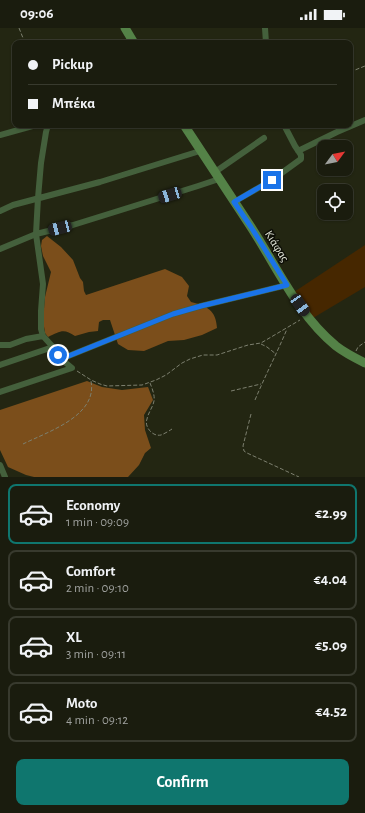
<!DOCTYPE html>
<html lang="en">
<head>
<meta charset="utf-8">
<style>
	body { margin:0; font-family:"Alegreya Sans",sans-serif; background:#27291c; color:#f1f3f6; height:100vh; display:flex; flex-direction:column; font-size:15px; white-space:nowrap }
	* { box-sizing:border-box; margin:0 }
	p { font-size:13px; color:#9fa19e }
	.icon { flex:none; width:22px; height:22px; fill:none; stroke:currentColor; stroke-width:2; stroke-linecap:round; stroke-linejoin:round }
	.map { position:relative; height:449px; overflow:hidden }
	.side { display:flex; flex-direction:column; background:#1a1c0e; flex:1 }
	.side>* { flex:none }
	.banner { position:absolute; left:12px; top:12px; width:341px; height:88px; border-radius:8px; box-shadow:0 1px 3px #0004,0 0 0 1px #383a2e; display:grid; align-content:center; height:88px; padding:0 16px; background:#1a1c0e }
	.needle { width:26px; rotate:58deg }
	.buttons { position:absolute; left:317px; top:112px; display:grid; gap:8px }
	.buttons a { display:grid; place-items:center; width:36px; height:36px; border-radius:8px; background:#1a1c0e; box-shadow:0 1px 3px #0004,0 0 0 1px #383a2e; font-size:20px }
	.end { position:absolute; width:18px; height:18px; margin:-9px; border:5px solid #1a73e8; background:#fff; box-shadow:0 0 0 2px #fff }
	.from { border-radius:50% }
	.car { position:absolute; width:12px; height:24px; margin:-12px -6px; border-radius:5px; box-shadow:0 0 3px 1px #0007; background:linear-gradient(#222 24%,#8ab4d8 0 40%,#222 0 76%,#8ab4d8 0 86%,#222 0) }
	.banner b { display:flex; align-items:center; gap:14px; height:38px; font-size:15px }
	.banner b+b { border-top:1px solid #383a2e }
	.banner i { width:10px; height:10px; background:#f1f3f6 }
	ul { padding:7px 0 0; list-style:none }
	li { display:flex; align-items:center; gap:12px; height:60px; margin:0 8px 6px; padding:0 8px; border:2px solid #383a2e; border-radius:8px }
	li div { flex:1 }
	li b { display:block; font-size:15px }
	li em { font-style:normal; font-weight:700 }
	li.selected { border-color:#0f766e }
	li>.icon { width:36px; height:36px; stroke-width:1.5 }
	.action { display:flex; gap:8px; margin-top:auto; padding:8px 16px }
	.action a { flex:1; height:46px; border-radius:8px; background:#0f766e; color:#fff; font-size:16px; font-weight:700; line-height:46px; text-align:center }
	.status { display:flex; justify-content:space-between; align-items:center; height:28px; padding:0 20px; background:#1a1c0e; direction:ltr }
	.status svg { height:11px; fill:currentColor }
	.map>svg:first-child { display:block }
	.green { fill:#462700 }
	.forest { fill:#7b4e1b }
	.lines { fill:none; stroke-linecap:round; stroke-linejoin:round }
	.path { stroke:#7d806f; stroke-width:1; stroke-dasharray:4 2; stroke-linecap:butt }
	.street { stroke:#44603c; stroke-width:6 }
	.secondary { stroke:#548247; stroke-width:9 }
	.route { stroke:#1a73e8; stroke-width:5 }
	.labels { text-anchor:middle; stroke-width:3; stroke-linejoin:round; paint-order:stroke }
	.street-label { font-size:12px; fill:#e2e5d8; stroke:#0d0e06 }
</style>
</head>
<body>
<div class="status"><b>09:06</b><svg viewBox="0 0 49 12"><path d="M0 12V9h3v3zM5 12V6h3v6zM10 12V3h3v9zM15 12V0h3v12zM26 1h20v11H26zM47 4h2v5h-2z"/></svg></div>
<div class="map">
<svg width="365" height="449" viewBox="0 0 365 449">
	<rect width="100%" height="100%" fill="#232612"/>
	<!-- green -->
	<path class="green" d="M365,217V259L313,290L294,264Z"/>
	<!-- forest -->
	<path class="forest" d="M47,208L61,219L73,232L80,250L83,254L84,263L86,267L165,241L182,249L189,258L187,268L191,274C207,278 216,282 217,300L202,307L184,312L168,313L144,323L128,322L118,316L110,292H103L99,294L98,303L89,304L75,308C64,300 60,303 48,309L45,305L43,292L45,269L51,244L43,228L41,218L42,212Z
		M87,353L102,359L122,362L148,359L153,372L144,387L145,402L151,420L145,425L139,437L128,449H34L26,447L8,439L0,422V382Z"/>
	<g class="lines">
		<!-- path -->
		<path class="path" d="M19,0L25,15
			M350,44L365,38
			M261,316L267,319L276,326
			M356,323L358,319L365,314
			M77,343L91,352L100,356L107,358L142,357L156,352L166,347L182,335L190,331L203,327H217L248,317L261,315L300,292
			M150,355C152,360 155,367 154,373C153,379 148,385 147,391C144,398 152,409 161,407C164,406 169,403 172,401
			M231,363L261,356
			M255,372C265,348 277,325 287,301
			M251,386L243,418L244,423L247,425L299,449
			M23,416C47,404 98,388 91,353"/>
		<!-- street -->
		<path class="street" d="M265,0L266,15
			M48,97L46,104L41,135L38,170L36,206L43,256L41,283V301L43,308L53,319
			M0,107L36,97
			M298,123L337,104L365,92
			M215,144L264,110
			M234,174L272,152L301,131V127L295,118L284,97
			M0,183L13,177L100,154L200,123
			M0,221L36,206L73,197L118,183L198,158L219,151
			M0,317H10L26,311L43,308
			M0,337L53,319L61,331
			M0,364L72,340L61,331L173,286L201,278L287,257
			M0,437L5,449"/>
		<!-- secondary -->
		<path class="secondary" d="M125,0L134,15
			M184,97C206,131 229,165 251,199C277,239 298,287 336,318C345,325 355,330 365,335"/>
	</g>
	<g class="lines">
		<!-- route -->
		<path class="route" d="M58,327L61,331L173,286L201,278L287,257L251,199L234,174L272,152"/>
	</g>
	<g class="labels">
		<!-- street labels -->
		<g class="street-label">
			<text transform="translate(277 218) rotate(58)" y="4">Κιάφας</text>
		</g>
	</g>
</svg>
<div class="buttons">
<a><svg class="needle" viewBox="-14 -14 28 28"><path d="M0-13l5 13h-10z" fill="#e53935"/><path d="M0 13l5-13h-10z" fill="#9fa19e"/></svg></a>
<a><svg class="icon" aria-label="locate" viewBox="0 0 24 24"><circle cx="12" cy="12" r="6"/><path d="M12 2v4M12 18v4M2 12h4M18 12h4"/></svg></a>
</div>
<i class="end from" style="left:58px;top:327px"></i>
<i class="end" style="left:272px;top:152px"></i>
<i class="car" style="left:170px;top:167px;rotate:253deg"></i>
<i class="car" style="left:60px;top:200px;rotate:256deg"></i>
<i class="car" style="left:300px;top:277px;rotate:145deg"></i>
<div class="banner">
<b><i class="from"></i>Pickup</b>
<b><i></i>Μπέκα</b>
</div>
</div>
<section class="side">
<ul>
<li class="selected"><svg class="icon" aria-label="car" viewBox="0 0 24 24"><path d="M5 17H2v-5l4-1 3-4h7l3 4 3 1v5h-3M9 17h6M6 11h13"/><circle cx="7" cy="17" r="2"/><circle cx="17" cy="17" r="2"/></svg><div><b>Economy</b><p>1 min · 09:09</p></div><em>€2.99</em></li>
<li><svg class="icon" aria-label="car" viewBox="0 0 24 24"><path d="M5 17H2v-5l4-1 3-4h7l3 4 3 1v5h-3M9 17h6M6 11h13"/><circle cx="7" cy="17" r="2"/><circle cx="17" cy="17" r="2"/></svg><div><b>Comfort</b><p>2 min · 09:10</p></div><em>€4.04</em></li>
<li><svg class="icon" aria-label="car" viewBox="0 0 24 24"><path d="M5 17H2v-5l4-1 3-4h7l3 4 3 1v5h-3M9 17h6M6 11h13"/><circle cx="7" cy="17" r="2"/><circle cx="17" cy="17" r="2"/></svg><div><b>XL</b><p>3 min · 09:11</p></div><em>€5.09</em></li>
<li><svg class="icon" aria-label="car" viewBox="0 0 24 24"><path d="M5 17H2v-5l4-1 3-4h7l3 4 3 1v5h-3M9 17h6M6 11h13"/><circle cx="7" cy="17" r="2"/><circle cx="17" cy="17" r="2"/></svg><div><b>Moto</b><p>4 min · 09:12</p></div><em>€4.52</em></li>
</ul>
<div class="action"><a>Confirm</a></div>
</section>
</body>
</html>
